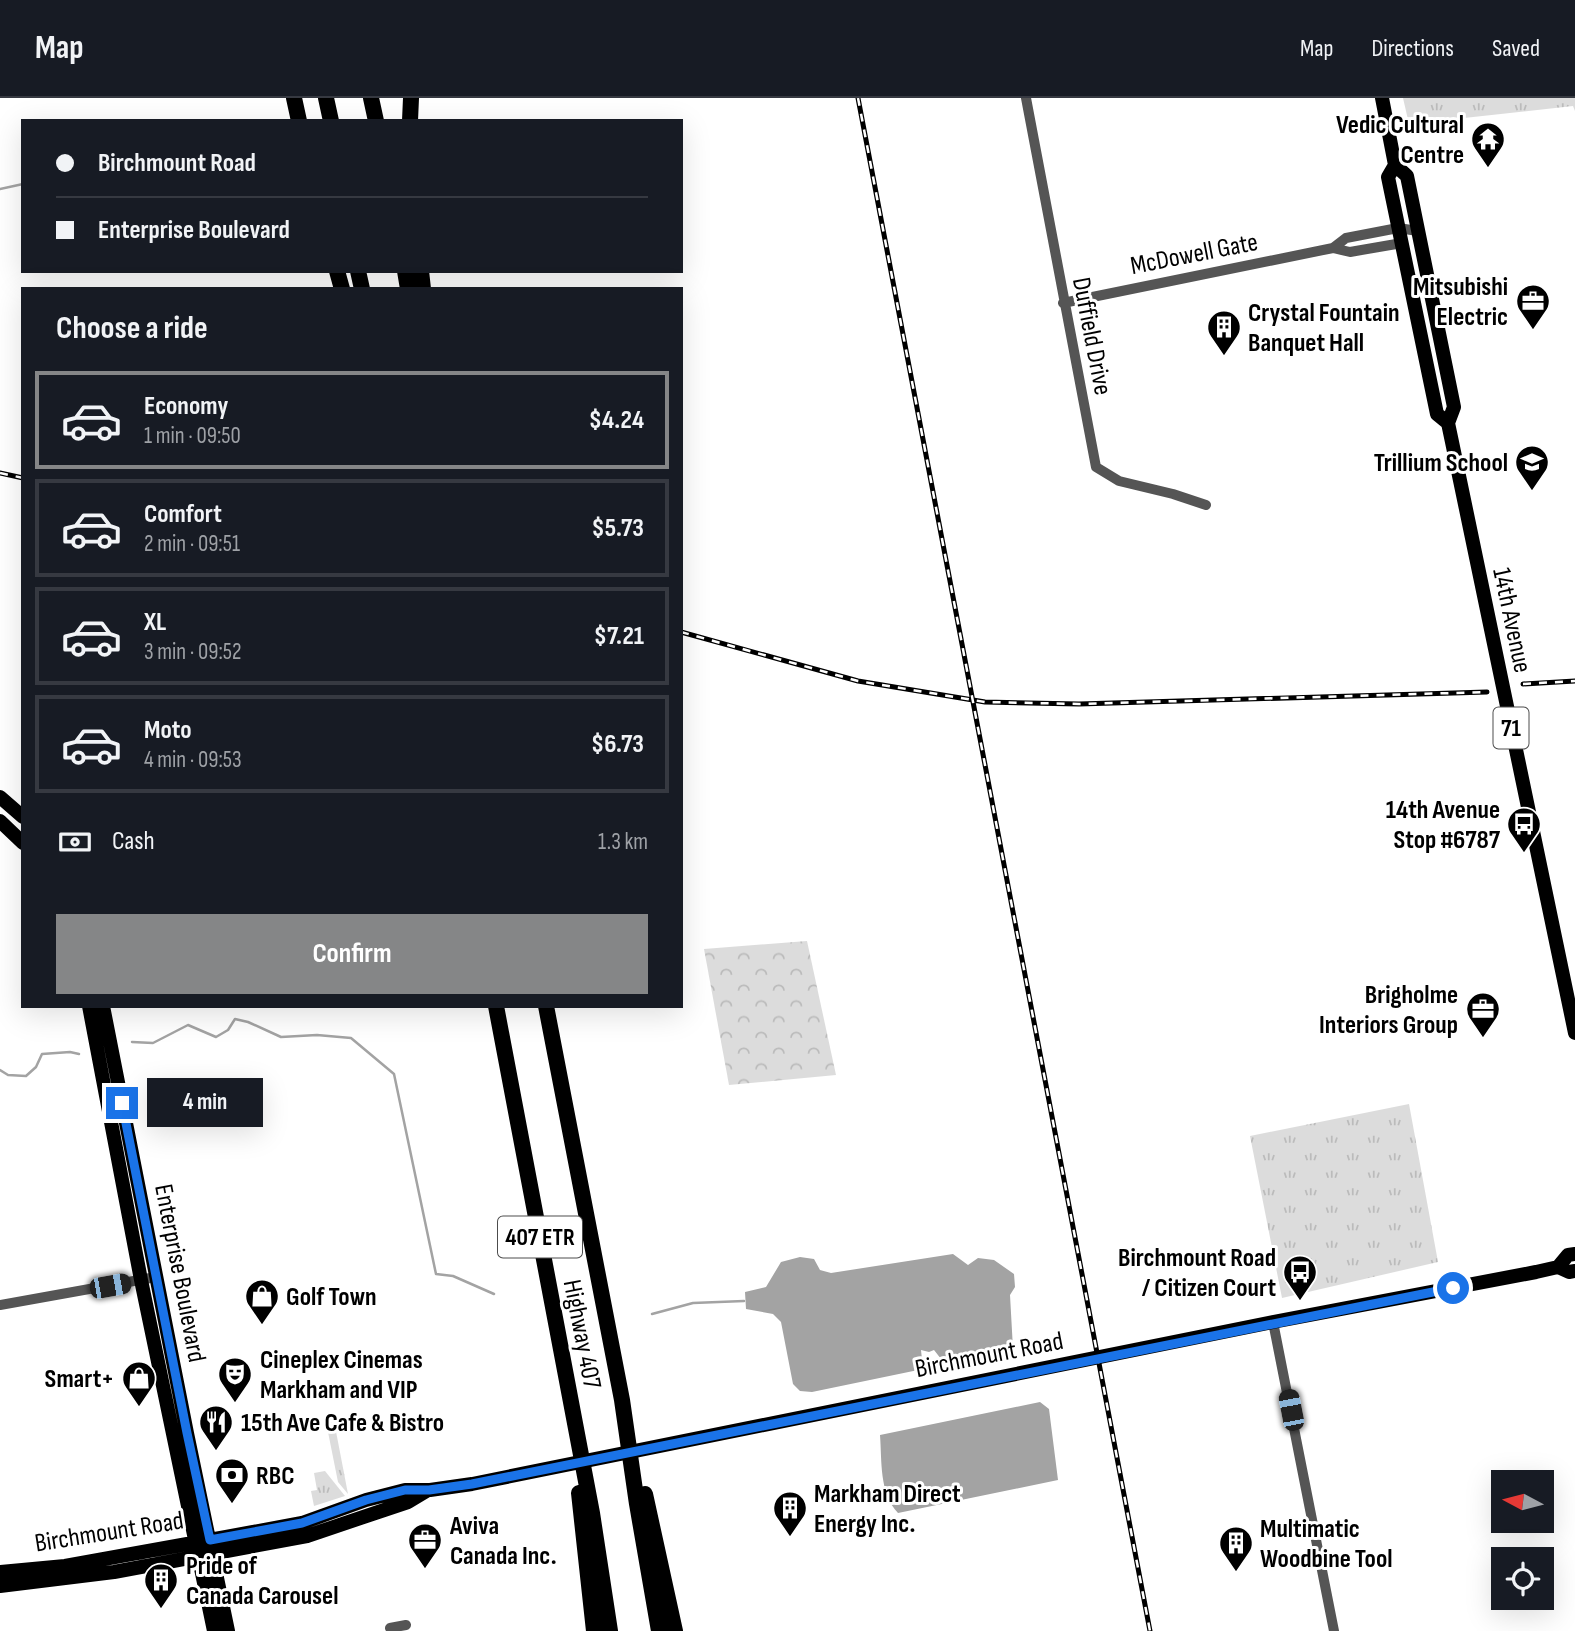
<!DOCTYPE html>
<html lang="en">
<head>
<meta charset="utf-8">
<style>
	body { margin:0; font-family:"Sofia Sans Condensed",sans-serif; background:#20242c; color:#f1f3f6; height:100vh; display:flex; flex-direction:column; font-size:26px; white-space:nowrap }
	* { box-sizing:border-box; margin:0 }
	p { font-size:23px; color:#9ea1a6 }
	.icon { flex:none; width:38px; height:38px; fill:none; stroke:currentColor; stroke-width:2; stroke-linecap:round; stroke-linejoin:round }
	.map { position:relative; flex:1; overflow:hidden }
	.sheet { position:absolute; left:21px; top:189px; width:662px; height:721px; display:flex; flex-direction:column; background:#171b24; border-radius:0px; box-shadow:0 7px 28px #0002 }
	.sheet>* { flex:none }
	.top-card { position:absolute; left:21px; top:21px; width:662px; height:154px; border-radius:0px; box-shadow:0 7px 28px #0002; display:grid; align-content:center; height:154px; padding:0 35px; background:#171b24 }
	.needle { width:46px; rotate:277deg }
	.controls { position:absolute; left:1491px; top:1372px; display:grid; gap:14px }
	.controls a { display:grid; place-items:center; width:63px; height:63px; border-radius:0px; background:#171b24; box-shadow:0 7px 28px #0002; font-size:35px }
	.end { position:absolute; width:32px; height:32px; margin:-16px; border:9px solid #1a73e8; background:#fff; box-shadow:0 0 0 4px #fff }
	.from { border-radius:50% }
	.bubble { position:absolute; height:49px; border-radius:0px; background:#171b24; box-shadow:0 7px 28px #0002; font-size:23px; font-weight:700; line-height:49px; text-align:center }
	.car { position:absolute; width:21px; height:42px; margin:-21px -10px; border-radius:9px; box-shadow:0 0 5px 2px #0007; background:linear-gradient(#222 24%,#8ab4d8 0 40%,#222 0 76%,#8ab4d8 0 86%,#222 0) }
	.top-card b { display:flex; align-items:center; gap:24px; height:66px; font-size:26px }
	.top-card b+b { border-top:2px solid #363941 }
	.top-card i { width:18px; height:18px; background:#f1f3f6 }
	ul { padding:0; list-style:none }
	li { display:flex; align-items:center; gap:21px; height:98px; margin:0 14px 10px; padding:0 21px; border:4px solid #363941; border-radius:0px }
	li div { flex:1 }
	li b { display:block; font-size:26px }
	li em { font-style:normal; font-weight:700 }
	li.active { border-color:#858687 }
	li>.icon { width:63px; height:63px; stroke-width:1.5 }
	h2 { padding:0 35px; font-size:32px; line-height:84px }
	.pay { display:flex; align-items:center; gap:18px; height:77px; padding:0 35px; font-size:26px }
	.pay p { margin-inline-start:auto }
	.action { display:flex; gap:14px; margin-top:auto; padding:14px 35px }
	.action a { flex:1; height:80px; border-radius:0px; background:#858687; color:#fff; font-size:28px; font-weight:700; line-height:80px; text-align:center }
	header { display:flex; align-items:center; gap:42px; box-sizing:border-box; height:98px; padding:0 35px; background:#171b24; border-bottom:2px solid #363941 }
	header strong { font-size:33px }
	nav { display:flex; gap:38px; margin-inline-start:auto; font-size:24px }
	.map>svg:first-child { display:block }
	.grass { fill:url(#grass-tufts) }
	.forest { fill:url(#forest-crowns) }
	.water { fill:#a3a3a3 }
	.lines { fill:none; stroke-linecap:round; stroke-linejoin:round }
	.stream { stroke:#a3a3a3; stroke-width:2.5 }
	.minor { stroke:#555; stroke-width:10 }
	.major { stroke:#000; stroke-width:14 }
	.highway { stroke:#000; stroke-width:16 }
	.rail-casing { stroke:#000; stroke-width:5 }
	.rail { stroke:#fff; stroke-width:2.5; stroke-dasharray:8; stroke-linecap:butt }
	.route { stroke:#1a73e8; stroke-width:9 }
	.labels { text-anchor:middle; stroke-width:6; stroke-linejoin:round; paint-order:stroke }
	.shield { fill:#fff; stroke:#4c4c4c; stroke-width:2 }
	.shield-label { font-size:24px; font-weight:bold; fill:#000 }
	.poi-label { font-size:26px; font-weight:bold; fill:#000; stroke:#fff; text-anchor:start }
	.street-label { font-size:26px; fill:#000; stroke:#fff }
</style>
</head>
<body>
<header>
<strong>Map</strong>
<nav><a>Map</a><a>Directions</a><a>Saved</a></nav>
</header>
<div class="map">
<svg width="1575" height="1533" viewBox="0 0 1575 1533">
	<defs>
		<pattern id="grass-tufts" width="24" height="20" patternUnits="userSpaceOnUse" patternTransform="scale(1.75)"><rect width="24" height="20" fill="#dcdcdc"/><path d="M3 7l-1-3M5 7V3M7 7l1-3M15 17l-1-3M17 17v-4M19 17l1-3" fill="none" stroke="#bbb"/></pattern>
		<pattern id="forest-crowns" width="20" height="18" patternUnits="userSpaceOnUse" patternTransform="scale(1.75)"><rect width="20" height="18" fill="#dcdcdc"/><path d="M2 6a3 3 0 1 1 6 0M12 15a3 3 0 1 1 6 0" fill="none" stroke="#bbb"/></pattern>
	</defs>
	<rect width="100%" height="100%" fill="#fff"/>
	<!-- grass -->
	<path class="grass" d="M1403,0H1575V13L1573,8L1409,26Z
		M1409,1006L1438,1164L1282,1200L1250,1038Z
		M334,1323L348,1396L338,1384L326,1324Z
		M325,1373L345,1398L314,1408L311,1393L317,1392L314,1375Z"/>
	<!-- forest -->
	<path class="forest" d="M807,843L836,977L729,987L704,851Z"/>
	<!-- water -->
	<path class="water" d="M953,1156L968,1167L978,1160L994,1162L1014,1176L1015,1189L1010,1197L1013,1251L945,1266L934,1252L929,1254L921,1252L923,1271L812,1294L800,1293L793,1286L781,1224L773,1216L746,1211L745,1194L766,1189L781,1164L800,1159L814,1161L820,1172L831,1175Z
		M1040,1304L1049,1311L1058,1382L898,1415C879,1395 882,1363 880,1337Z"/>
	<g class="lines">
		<!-- stream -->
		<path class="stream" d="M0,91L23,86
			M132,944L153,945L188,927L216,939L228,932L235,921L248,924L281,939L317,937L351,940L394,976L436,1176L453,1178L494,1196
			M0,972L8,977L26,978L36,969L42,956L70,954L79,956
			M652,1216L693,1205L744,1203"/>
		<!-- minor -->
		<path class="minor" d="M1026,0L1096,369L1119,383L1173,396L1206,407
			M1333,150L1346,140L1398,130L1418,133
			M1063,205L1333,150L1350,154L1402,145
			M0,1207L156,1179
			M1273,1224L1334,1533
			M390,1530L406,1527"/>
		<!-- major -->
		<path class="major" d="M1382,0L1395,67L1407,78L1454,309L1448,325L1452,344L1575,935
			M1395,67L1388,79L1437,316L1448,325
			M0,699L23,719
			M0,723L23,745
			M89,908L141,1182L214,1533
			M103,908L187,1335L228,1533
			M1558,1169L1569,1174L1575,1173
			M0,1474L65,1468L226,1439L302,1425L366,1402L405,1392H430L472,1386L1273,1224L1536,1174L1558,1169L1568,1157L1575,1156
			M0,1488L114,1474L307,1438L408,1404L428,1392"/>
		<!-- highway -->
		<path class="highway" d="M294,0L299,23
			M326,0L331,23
			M371,0L376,23
			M410,23L411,0
			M337,173L342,191
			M358,173L362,191
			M405,173L408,191
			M421,173L423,191
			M496,908L592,1415L610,1533
			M546,908L622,1302L637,1406L659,1533
			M579,1395L594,1533
			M645,1396L675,1533"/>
		<!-- rail casing -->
		<g class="rail-casing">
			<path id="rail" d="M858,0L1150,1533
				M0,375L23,380
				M681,534L858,583L985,604L1079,606L1487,594
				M1523,586L1575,583"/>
		</g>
		<!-- rail -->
		<use href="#rail" class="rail"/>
	</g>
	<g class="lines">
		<!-- route -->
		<path class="route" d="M122,1005L187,1335L210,1442L302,1425L366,1402L405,1392H429L472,1386L1453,1190"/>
	</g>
	<!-- icons -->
	<defs>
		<g id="temple-pin" transform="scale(1.75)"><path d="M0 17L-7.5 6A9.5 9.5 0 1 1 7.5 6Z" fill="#000" stroke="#fff"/><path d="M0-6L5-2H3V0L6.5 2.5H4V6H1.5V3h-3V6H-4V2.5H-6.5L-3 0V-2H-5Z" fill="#fff"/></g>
		<g id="office-pin" transform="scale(1.75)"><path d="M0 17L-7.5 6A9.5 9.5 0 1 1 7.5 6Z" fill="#000" stroke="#fff"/><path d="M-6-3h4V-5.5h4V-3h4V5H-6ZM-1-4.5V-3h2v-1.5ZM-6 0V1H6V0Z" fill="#fff"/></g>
		<g id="building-pin" transform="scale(1.75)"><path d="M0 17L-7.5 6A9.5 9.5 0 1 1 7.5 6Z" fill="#000" stroke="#fff"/><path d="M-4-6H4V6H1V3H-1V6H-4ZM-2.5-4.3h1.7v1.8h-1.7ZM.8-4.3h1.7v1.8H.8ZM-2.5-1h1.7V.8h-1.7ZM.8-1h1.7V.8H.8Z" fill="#fff"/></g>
		<g id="school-pin" transform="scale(1.75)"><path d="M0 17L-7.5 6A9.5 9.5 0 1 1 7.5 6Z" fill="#000" stroke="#fff"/><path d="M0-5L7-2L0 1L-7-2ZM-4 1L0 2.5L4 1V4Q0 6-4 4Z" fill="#fff"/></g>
		<g id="bus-pin" transform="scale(1.75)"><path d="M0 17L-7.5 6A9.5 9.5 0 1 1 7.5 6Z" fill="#000" stroke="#fff"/><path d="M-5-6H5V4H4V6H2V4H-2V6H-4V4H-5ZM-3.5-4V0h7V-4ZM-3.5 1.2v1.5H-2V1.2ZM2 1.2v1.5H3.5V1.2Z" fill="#fff"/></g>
		<g id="shop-pin" transform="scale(1.75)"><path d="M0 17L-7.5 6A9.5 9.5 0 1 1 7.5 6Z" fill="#000" stroke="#fff"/><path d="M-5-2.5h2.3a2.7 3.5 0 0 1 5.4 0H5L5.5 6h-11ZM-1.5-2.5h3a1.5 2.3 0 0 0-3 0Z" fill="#fff"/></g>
		<g id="theatre-pin" transform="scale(1.75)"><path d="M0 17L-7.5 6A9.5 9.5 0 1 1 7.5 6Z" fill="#000" stroke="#fff"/><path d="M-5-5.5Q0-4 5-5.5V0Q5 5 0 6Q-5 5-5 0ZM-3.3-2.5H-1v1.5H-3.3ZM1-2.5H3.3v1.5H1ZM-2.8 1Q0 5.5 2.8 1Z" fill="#fff"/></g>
		<g id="restaurant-pin" transform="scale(1.75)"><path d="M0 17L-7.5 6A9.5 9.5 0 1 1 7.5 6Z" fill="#000" stroke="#fff"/><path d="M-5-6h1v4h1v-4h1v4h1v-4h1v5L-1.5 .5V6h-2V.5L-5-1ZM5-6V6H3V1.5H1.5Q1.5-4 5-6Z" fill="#fff"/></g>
		<g id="bank-pin" transform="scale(1.75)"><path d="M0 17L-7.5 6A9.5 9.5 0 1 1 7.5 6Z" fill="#000" stroke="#fff"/><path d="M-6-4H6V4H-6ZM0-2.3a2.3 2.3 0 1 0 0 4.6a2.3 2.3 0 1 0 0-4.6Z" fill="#fff"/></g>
	</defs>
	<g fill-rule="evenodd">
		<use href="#temple-pin" x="1488" y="41"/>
		<use href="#office-pin" x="1533" y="203"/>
		<use href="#building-pin" x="1224" y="229"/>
		<use href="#school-pin" x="1532" y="364"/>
		<use href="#bus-pin" x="1524" y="726"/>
		<use href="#office-pin" x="1483" y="911"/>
		<use href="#bus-pin" x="1300" y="1174"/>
		<use href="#shop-pin" x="262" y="1198"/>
		<use href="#theatre-pin" x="235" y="1276"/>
		<use href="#shop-pin" x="139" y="1280"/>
		<use href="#restaurant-pin" x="216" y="1324"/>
		<use href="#bank-pin" x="232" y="1377"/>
		<use href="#building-pin" x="790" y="1410"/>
		<use href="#office-pin" x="425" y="1442"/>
		<use href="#building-pin" x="1236" y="1445"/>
		<use href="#building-pin" x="161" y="1482"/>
	</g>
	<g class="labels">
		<!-- shield labels -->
		<g class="shield">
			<rect x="1493.5" y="609.5" width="35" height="41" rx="5"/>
			<rect x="498" y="1118.5" width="84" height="41" rx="5"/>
		</g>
		<g class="shield-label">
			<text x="1511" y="638">71</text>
			<text x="540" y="1147">407 ETR</text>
		</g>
		<!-- poi labels -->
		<g class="poi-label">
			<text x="1464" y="35" text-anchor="end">Vedic Cultural<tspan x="1464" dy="30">Centre</tspan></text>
			<text x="1508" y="197" text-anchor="end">Mitsubishi<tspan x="1508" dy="30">Electric</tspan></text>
			<text x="1248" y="223">Crystal Fountain<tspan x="1248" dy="30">Banquet Hall</tspan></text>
			<text x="1508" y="373" text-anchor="end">Trillium School</text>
			<text x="1500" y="720" text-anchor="end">14th Avenue<tspan x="1500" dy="30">Stop #6787</tspan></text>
			<text x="1458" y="905" text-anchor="end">Brigholme<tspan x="1458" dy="30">Interiors Group</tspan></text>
			<text x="1276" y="1168" text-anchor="end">Birchmount Road<tspan x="1276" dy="30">/ Citizen Court</tspan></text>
			<text x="286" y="1207">Golf Town</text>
			<text x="260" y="1270">Cineplex Cinemas<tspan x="260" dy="30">Markham and VIP</tspan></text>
			<text x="114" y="1289" text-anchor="end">Smart+</text>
			<text x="241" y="1333">15th Ave Cafe &amp; Bistro</text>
			<text x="256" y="1386">RBC</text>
			<text x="814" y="1404">Markham Direct<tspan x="814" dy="30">Energy Inc.</tspan></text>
			<text x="450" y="1436">Aviva<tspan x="450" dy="30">Canada Inc.</tspan></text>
			<text x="1260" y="1439">Multimatic<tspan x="1260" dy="30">Woodbine Tool</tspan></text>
			<text x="186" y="1476">Pride of<tspan x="186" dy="30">Canada Carousel</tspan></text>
		</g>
		<!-- street labels -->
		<g class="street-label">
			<text transform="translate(1194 155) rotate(-11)" y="9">McDowell Gate</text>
			<text transform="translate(1093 238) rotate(79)" y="9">Duffield Drive</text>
			<text transform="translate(1513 522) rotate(78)" y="9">14th Avenue</text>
			<text transform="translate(181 1175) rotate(79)" y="9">Enterprise Boulevard</text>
			<text transform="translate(583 1236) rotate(79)" y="9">Highway 407</text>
			<text transform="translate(989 1256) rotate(-11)" y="9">Birchmount Road</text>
			<text transform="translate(109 1433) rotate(-9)" y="9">Birchmount Road</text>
		</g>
	</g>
</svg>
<div class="controls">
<a><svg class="needle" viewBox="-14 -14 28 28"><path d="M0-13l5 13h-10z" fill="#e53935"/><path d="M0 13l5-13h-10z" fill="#9ea1a6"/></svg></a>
<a><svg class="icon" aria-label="locate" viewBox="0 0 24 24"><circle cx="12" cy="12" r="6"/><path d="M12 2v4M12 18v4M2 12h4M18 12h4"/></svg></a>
</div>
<i class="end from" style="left:1453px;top:1190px"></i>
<i class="end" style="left:122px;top:1005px"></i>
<div class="bubble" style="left:147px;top:980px;width:116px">4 min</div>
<i class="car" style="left:110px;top:1188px;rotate:80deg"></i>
<i class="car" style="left:1291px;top:1312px;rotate:349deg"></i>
<div class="top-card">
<b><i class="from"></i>Birchmount Road</b>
<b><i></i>Enterprise Boulevard</b>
</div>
<section class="sheet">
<h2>Choose a ride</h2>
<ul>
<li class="active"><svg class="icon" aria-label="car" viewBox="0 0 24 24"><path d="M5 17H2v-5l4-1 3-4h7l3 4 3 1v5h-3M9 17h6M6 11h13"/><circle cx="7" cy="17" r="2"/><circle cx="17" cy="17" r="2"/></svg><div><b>Economy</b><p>1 min · 09:50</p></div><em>$4.24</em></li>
<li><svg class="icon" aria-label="car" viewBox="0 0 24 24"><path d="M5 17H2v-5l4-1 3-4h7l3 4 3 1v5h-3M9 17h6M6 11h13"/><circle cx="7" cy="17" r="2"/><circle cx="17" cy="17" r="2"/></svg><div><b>Comfort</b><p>2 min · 09:51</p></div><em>$5.73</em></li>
<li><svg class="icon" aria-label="car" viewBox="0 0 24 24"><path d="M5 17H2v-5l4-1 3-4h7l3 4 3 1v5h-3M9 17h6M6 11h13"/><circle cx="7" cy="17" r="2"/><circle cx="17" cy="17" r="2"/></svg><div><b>XL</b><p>3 min · 09:52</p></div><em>$7.21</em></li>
<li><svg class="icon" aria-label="car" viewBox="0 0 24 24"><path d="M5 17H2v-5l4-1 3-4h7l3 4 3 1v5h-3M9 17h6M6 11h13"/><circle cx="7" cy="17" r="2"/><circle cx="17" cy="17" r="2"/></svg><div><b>Moto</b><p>4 min · 09:53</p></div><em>$6.73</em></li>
</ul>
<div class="pay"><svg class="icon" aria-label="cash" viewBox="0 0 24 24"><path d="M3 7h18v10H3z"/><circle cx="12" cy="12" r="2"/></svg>Cash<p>1.3 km</p></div>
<div class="action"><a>Confirm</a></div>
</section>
</div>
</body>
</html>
